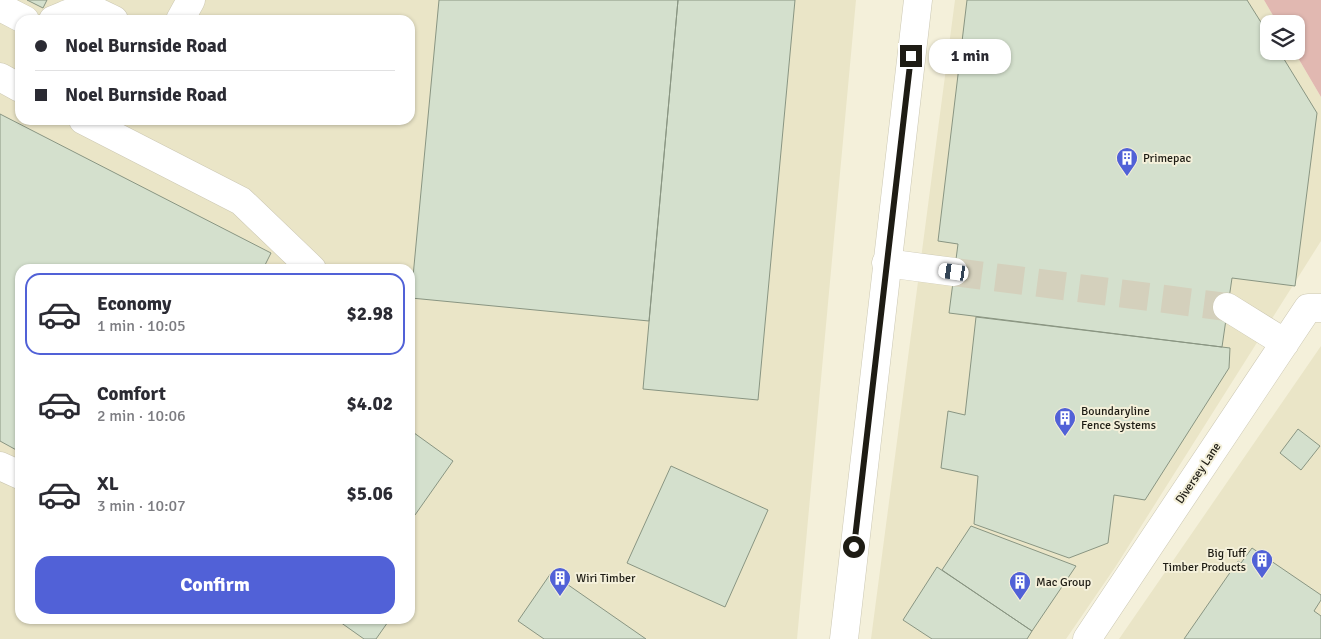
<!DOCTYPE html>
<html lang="en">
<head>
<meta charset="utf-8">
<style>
	body { margin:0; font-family:Signika,sans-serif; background:#f2f2f3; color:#2b2b33; height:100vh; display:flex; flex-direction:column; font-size:19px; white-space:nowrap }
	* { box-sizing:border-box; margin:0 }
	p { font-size:16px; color:#7c7c81 }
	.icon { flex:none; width:28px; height:28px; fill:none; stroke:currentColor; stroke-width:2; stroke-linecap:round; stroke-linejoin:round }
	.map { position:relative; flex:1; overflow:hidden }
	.drawer { position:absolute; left:15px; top:264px; width:400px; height:360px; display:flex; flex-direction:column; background:#fff; border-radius:15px; box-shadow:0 1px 4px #0004 }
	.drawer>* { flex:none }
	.top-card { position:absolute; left:15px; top:15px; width:400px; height:110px; border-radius:15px; box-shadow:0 1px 4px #0004; display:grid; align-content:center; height:110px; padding:0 20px; background:#fff }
	.controls { position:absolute; left:1260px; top:15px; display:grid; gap:10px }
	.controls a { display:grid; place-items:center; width:45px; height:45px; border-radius:10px; background:#fff; box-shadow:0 1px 4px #0004; font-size:25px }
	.end { position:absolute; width:22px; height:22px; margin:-11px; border:6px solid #1e1c14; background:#fff; box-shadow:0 0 0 2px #fff }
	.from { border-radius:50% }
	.bubble { position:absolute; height:35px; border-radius:15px; background:#fff; box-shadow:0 1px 4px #0004; font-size:16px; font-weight:800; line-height:35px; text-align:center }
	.car { position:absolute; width:15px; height:30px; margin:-15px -8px; border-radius:6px; box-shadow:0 0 4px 1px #0007; background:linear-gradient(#fff 24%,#345 0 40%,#fff 0 76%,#345 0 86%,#fff 0) }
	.top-card b { display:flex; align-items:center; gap:18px; height:48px; font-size:19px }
	.top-card b+b { border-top:1px solid #e1e1e2 }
	.top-card i { width:12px; height:12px; background:#2b2b33 }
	ul { padding:9px 0 0; list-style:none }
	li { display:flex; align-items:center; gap:15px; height:82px; margin:0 10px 8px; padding:0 10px; border:2px solid transparent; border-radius:15px }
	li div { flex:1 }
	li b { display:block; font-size:19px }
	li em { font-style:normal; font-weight:800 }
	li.current { border-color:#5161d7 }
	li>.icon { width:45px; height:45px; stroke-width:1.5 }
	.cta { display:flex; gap:10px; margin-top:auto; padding:10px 20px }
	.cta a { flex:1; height:58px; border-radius:15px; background:#5161d7; color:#fff; font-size:20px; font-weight:800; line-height:58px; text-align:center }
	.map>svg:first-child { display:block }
	.built { fill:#eae5c7; fill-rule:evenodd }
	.green { fill:#e1b8b1 }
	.building { fill:#d4e0cd; stroke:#899582 }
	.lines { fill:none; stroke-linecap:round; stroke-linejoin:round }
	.minor-tunnel { stroke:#d4d0bc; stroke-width:28; stroke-dasharray:28 14; stroke-linecap:butt }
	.minor-casing { stroke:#ccc8b3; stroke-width:29 }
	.major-casing { stroke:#ccc8b3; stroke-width:29 }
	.minor { stroke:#fff; stroke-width:28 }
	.major { stroke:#fff; stroke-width:28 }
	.route { stroke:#1e1c14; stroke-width:6 }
	.labels { text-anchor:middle; stroke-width:4; stroke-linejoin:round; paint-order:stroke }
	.poi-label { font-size:12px; fill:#1e1c14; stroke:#f4f0da; text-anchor:start }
	.street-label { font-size:12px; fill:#1e1c14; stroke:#f4f0da }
</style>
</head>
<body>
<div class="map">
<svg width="1321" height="639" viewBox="0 0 1321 639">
	<rect width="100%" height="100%" fill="#f4f0da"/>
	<!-- built -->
	<path class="built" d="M0,0H856L797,639H0ZM20,20H410V120H20ZM20,269H410V619H20Z
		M955,0H1264L1278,24H1269V51H1294L1321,97V241L1116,566L1066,639H871Z
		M1321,346V639H1119Z"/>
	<!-- green -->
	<path class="green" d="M1264,0H1321V97L1294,51H1296V24H1278Z"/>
	<!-- building -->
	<path class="building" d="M27,0H47L43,8Z
		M439,0H678L649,321L411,298Z
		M678,0H795L758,400L643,389Z
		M967,0H1247L1269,35V51H1279L1317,113L1295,286L1232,278L1222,347L949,313L958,244L938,241Z
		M0,114L271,253L263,269H20V452L0,441Z
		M976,317L1230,348L1229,368L1145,500L1114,495L1108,543L1069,558L974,524L978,476L941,468L948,411L965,415Z
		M1298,429L1320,446L1301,470L1280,453Z
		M410,430L453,461L415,515L410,511Z
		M671,466L768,510L725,607L627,563Z
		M971,526L1076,566L1032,631L942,570Z
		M1252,548L1321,595V600L1314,611L1321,616V639H1184L1238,561L1241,563Z
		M937,567L1032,631L1027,639H932L903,620Z
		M551,573L646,639H544L518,621Z
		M342,619H390L376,639H364L340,622Z"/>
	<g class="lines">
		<!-- minor-tunnel -->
		<path class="minor-tunnel" d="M954,272L1227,307"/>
		<!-- minor casing -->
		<g class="minor-casing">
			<path id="minor" d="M0,7L25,20
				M53,20C85,7 83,4 114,20
				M180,20L191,0
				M0,77L20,88
				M83,120L241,201L312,269
				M886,263L954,272
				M1227,307L1285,343
				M0,466L20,475
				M1087,639L1308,308H1321"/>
		</g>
		<!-- major casing -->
		<g class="major-casing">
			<path id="major" d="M844,639L918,0"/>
		</g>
		<!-- minor -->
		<use href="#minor" class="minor"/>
		<!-- major -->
		<use href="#major" class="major"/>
	</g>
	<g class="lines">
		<!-- route -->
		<path class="route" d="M854,547L911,56"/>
	</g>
	<!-- icons -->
	<defs>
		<g id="building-pin" transform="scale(1.125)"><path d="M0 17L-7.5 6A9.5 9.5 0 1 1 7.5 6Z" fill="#5161d7" stroke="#f4f0da"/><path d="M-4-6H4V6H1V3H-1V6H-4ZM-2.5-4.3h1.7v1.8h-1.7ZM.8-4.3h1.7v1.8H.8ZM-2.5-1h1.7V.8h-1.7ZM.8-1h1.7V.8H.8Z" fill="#fff"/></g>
	</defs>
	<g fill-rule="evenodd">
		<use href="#building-pin" x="1127" y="158"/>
		<use href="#building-pin" x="1065" y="418"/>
		<use href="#building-pin" x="1262" y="560"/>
		<use href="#building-pin" x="560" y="578"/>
		<use href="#building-pin" x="1020" y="582"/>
	</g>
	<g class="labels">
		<!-- poi labels -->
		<g class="poi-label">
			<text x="1143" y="162">Primepac</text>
			<text x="1081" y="415">Boundaryline<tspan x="1081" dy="14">Fence Systems</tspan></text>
			<text x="1246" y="557" text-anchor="end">Big Tuff<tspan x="1246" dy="14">Timber Products</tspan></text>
			<text x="576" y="582">Wiri Timber</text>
			<text x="1036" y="586">Mac Group</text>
		</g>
		<!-- street labels -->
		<g class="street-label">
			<text transform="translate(1198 473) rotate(-56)" y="4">Diversey Lane</text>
		</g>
	</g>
</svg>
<div class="controls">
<a><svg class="icon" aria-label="layers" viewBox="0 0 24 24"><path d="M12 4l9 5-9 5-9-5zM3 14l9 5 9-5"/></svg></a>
</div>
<i class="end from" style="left:854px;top:547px"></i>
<i class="end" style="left:911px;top:56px"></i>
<div class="bubble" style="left:929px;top:39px;width:82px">1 min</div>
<i class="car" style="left:954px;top:272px;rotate:278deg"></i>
<div class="top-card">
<b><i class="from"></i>Noel Burnside Road</b>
<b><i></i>Noel Burnside Road</b>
</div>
<section class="drawer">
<ul>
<li class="current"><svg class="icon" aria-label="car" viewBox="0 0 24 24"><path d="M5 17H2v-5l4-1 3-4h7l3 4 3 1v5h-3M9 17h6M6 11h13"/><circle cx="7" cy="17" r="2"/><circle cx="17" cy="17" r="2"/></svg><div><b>Economy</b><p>1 min · 10:05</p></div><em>$2.98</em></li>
<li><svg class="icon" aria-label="car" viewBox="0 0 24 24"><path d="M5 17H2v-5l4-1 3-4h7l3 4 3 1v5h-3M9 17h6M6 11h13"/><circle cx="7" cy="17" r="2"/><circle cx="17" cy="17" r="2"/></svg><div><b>Comfort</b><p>2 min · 10:06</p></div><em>$4.02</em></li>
<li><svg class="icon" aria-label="car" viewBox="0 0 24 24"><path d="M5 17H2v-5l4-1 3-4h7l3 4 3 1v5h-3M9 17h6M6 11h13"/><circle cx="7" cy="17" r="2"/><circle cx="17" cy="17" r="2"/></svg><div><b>XL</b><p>3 min · 10:07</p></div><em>$5.06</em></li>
</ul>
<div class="cta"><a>Confirm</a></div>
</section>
</div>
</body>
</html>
